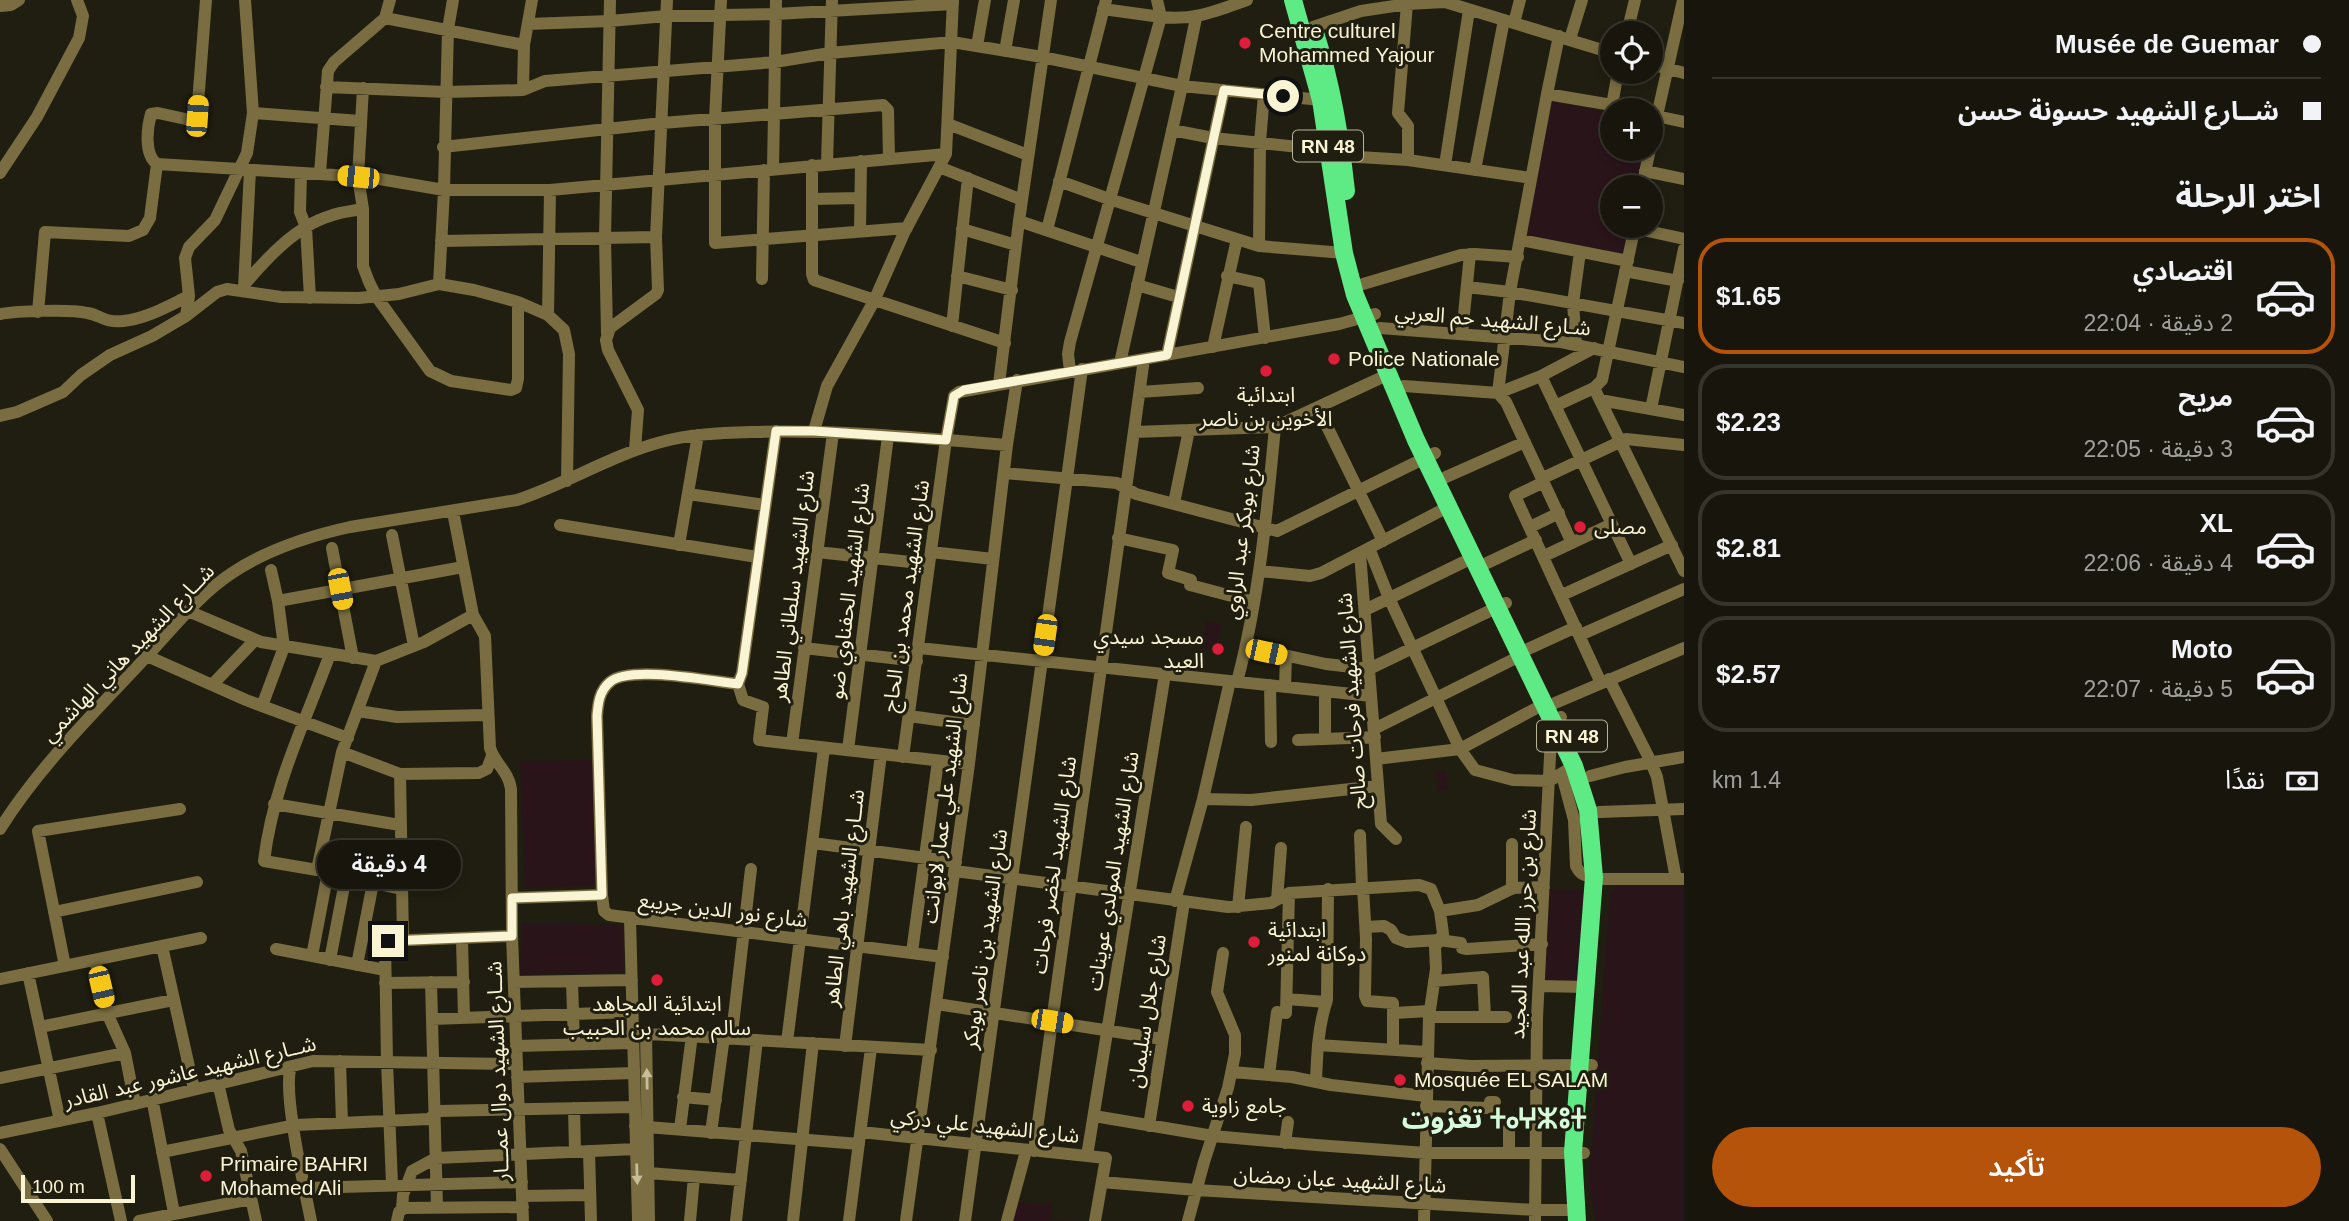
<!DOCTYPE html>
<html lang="ar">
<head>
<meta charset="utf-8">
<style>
	body { margin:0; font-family:Arial,"Noto Sans Arabic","Noto Sans Tifinagh",sans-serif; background:#211f15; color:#f1f3f6; direction:rtl; height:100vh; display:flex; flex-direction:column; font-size:26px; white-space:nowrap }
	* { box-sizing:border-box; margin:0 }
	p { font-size:23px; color:#9f9f9d }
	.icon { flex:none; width:38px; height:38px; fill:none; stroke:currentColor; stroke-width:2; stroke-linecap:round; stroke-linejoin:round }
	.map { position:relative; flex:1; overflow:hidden; direction:ltr }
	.side { display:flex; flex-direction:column; background:#18160c; width:665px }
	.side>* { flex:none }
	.hud { display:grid; align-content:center; height:154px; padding:0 28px; background:#18160c }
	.tools { position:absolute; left:1600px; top:21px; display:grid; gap:14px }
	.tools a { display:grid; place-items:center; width:63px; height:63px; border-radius:50%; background:#18160c; box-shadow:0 4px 10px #0003,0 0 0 2px #36352d; font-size:35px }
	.scale { position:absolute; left:21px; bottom:18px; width:114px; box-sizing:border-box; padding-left:7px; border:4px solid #f9f4d4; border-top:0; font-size:19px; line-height:24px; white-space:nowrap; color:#f9f4d4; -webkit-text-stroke:5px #201e10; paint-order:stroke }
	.end { position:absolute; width:32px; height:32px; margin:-16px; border:9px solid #f9f4d4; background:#111; box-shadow:0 0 0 4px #111 }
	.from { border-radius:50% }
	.bubble { position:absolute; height:49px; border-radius:24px; background:#18160c; box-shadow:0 4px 10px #0003,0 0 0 2px #36352d; font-size:23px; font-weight:600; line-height:49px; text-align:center; direction:rtl }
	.car { position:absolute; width:21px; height:42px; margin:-21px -10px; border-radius:9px; box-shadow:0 0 5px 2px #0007; background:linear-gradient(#f5c518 24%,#345 0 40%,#f5c518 0 76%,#345 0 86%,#f5c518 0) }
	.hud b { display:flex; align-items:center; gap:24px; height:66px; font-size:26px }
	.hud b+b { border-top:2px solid #36352d }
	.hud i { width:18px; height:18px; background:#f1f3f6 }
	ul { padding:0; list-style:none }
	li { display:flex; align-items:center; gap:21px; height:116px; margin:0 14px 10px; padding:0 14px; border:4px solid #36352d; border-radius:28px }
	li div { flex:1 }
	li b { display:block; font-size:26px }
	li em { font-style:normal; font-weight:600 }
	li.selected { border-color:#b45309 }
	li>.icon { width:63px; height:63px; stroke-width:1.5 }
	h2 { padding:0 28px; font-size:32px; line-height:84px }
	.pay { display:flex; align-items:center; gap:18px; height:77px; padding:0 28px; font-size:26px }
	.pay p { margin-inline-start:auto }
	.button { display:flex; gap:14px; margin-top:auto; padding:14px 28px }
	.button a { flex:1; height:80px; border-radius:42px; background:#b45309; color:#fff; font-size:28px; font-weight:600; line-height:80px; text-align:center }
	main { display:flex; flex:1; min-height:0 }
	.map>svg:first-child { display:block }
	.green { fill:#29141a }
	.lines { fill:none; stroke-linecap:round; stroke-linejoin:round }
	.minor { stroke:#796d41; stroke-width:12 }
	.highway { stroke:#5eea84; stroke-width:18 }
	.oneway { fill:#c6be99 }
	.route { stroke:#f9f4d4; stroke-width:9 }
	.poi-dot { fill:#dd1d3a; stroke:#201e10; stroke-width:2.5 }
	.labels { text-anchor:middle; stroke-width:6; stroke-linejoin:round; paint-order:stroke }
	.shield { fill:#201e10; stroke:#b8b499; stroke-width:2 }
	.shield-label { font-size:19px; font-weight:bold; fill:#f9f4d4 }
	.poi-label { font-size:21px; fill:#f9f4d4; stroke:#201e10; text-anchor:start }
	.street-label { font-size:21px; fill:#f9f4d4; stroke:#201e10 }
	.district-label { font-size:28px; font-weight:bold; fill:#d6fada; stroke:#201e10 }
</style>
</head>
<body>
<main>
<section class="side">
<div class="hud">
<b><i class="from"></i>Musée de Guemar</b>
<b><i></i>شــارع الشهيد حسونة حسن</b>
</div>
<h2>اختر الرحلة</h2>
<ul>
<li class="selected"><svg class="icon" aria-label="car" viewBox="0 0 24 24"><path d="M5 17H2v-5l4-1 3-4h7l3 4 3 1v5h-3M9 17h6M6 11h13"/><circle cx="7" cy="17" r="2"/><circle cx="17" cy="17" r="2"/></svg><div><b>اقتصادي</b><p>2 دقيقة · 22:04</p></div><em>$1.65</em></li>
<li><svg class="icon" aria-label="car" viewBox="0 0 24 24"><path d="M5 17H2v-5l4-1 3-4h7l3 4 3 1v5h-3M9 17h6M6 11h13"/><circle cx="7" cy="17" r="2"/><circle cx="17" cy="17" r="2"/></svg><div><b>مريح</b><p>3 دقيقة · 22:05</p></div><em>$2.23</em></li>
<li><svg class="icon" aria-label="car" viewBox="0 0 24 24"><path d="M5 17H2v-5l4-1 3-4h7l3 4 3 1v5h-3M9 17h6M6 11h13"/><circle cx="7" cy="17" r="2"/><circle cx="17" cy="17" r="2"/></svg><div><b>XL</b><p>4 دقيقة · 22:06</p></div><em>$2.81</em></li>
<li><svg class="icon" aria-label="car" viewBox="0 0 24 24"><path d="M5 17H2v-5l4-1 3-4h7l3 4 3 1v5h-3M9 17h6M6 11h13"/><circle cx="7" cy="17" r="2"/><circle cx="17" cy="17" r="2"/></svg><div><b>Moto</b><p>5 دقيقة · 22:07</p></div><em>$2.57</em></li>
</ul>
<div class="pay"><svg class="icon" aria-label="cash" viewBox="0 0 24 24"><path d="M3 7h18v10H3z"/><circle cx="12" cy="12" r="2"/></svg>نقدًا<p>1.4 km</p></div>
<div class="button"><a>تأكيد</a></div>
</section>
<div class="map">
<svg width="1684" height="1221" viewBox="0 0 1684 1221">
	<rect width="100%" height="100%" fill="#201e10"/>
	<!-- green -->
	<path class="green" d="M1551,101L1612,113V149H1646L1639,187H1612V226H1631L1625,254L1525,235Z
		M1207,621L1222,624L1215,651L1200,648Z
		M593,760L597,886L525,888L520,761Z
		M1446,771L1448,790L1438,791L1436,772Z
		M1617,885H1684V1221H1596L1589,1187L1610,894Z
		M1550,889L1585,890L1578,983H1545Z
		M522,923L623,925V972L520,975Z
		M1017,1201L1045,1205L1046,1202H1052L1051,1219L1088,1221H1012Z"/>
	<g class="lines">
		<!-- minor -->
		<path class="minor" d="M721,0L715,119V243L907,228
			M1157,0L1161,17C1194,21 1216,11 1247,0
			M1407,4L1398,113L1408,126V160
			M0,6L11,5L19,0
			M385,18L524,45
			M1196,18L1182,86L1321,100
			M1514,23L1520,0
			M528,24L610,21L666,16L776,14L953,4
			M1313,27L1361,11L1407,4L1445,2L1612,53
			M1627,33L1635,0
			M1570,39L1582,0
			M977,46L985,0
			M1005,51L1014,0
			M1650,64L1684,73
			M326,87L446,92L523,90L545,81L775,62L830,53L952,42L1042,57L1182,86L1120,363
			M363,88L358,177L363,209V266L369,282L376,296L430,371L451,381L511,390L516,388L518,379V302
			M523,90L524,45L532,0
			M1547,94L1559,36
			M1612,105L1631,110
			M253,113L360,121
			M1651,115L1684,122
			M948,124L1028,155
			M1172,130L1213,138L1328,150
			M443,147L662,123L883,105L888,110L889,159
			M1650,147L1683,0
			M1342,156L1408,160L1531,178
			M827,163L832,0
			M157,164C144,155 147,128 151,114L158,113L190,120H194L197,116L206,0
			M812,165V274L814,280L1005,343
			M1445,165L1469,10
			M939,167L1022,200
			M773,169L776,0
			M1475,170L1504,20
			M1645,171L1684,179
			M0,173L37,117L79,38L83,16L77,0
			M301,173L300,212L306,227L310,298
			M320,173L328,71L334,62L385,18L390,0
			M1059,181L1109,199L1259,246L1344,253
			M1642,187L1650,149
			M812,199L860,198
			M1019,221L1141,262
			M1634,228L1684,239
			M962,229L1016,245
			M1047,230L1106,0
			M860,231L861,161
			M1521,240L1628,261
			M441,241L656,237
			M1259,246L1260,142L1264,94
			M1625,271L1678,281
			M957,276L1012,290
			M1227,276L1259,283L1265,338
			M762,279L764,170
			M439,284L444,190L448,29L453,0
			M1363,284L1461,255L1475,254L1518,257
			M244,285C266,259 296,226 330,216C340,212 352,211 363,209
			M1137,285L1178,297
			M1467,287L1510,292L1684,323
			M244,288L250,170
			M38,312L45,232L129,236L143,230L150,218L157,164L368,177L444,190H550L946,154
			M0,314C17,311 70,309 87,313C101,315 104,323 123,321C146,319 168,306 189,296
			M548,315L550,190
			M186,316L217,292L227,289L281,297L359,298L399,294L439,284L474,290L518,302L548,315L564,330L569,354L567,481
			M952,326L968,178
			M1380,328L1561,342L1684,367
			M607,333L605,238L610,0
			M1462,334L1470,254
			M1576,345L1573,303L1580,252
			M1213,347L1237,239
			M1167,355L1224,90
			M1070,371L1068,354L1070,342L1161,17L1103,9
			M1541,376L1631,564
			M999,384L1019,221L1051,0
			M1404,386L1498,393L1541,376L1594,348
			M1594,388L1684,571
			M1140,392L1198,388
			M1498,393L1510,292L1547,94L1612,105L1618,72
			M1498,393L1506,402L1572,543
			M1600,400L1684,415
			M1555,406L1594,388L1602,380L1635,226
			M1318,408L1383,541
			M1651,409L1684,249
			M0,416L17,412L63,392L81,375L110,355L152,336L186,316L189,296L185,258L189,247L215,220L247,153L253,113L245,0
			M814,431L827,386L874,301L904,233L946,154L953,0
			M1134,432L1275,427L1387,375
			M635,450L638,410L608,350L606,340L610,328L656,294L658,290L656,237L667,0
			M1004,473L1117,483L1136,494L1277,531L1435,453
			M1446,477L1525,442
			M1543,478L1626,439L1684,445
			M1544,482L1515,496L1601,683
			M688,494L765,505
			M1174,503L1189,430
			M453,512L473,615L485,636L490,748C495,764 509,772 511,789L512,936L523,1221
			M560,525L757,557
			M1530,527L1559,513
			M392,535L414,646
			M1118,538L1173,550L1168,573L1191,580L1190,585L1254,602
			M679,545L698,435
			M332,548L353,658
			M1369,548L1389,598L1460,749L1475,770L1513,780L1549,781L1574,766
			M817,552L929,564
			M931,552L993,559
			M1360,553L1381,824L1396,839
			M1544,556L1612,524
			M1487,563L1536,540
			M1259,571L1310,576L1321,573L1448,507
			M1562,595L1672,545
			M278,601L463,567
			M1365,610L1472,558
			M188,611L261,642L376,661L424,642L473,615
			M1580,635L1684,589
			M1246,647L1326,664L1369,669L1506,603
			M804,648L917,661
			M919,648L1371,696
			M1528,649L1576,627
			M330,654C304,725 273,786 264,861L317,870L401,889
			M147,656L246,700L348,738
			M1609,679L1651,762L1657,777L1676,879
			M1237,682C1259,599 1267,513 1275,427
			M738,684L743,700L763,707L759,740L969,764
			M738,684L742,673L776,431
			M212,685L255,640
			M1270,685L1271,742
			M1285,687L1286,656
			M1325,691V739
			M1555,703L1684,648
			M262,706L284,647L278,601L271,570
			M358,711L397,717L487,715
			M909,716L974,725
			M1374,729L1520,656
			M1298,740L1375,737
			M792,744L833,433
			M848,750L888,436
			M342,752L400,774L479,773L487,769L492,756
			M903,757L946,440L954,396L959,392L1339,324L1375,314
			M1376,759L1460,749L1544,704
			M400,774L403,940
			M1562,775L1574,820L1576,866C1580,874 1584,876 1594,877
			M1590,776L1625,767L1684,757
			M1203,799L1251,800L1378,786
			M274,804L400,825
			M1599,812L1684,809
			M0,829C40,765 97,710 148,655C174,627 200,594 232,573C268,549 309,536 350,527L517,500C566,484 612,455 661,442C690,434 720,433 751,432C836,429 922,438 1007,445
			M1360,835L1362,887
			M813,843L956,862
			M317,870L342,752L376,661
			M955,871L1228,907L1271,903L1289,893L1419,885L1431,889L1440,911L1443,934L1435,947L1436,969L1429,1017L1424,1221
			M1603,879H1683
			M1363,887L1366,939L1365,996L1367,1001L1393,1003V1050
			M1512,889V844
			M602,895L597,716C598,704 599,691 610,682C630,665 710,681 738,684
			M512,898L602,895L604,911L609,915L943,957
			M1277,900L1281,848
			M1175,901L1203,799L1230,681
			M1238,907L1246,827
			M1440,911L1478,905L1513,888L1544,887
			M54,912L197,882
			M630,918L638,1221
			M1366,927L1384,926L1391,930L1396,938L1407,942L1439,940L1461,943L1462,948L1467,949L1542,944
			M462,939L464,1018
			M162,946L194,1089
			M276,949L385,970
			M912,952L938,761
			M312,956L328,872
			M95,960L107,1013L125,1053L135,1104
			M330,960L346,876
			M357,965L373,883
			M65,966L38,831L180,809
			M28,973L60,1121
			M0,979L201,938
			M572,981L574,1044
			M1434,981L1483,977L1485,1017
			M431,982L437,1207
			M514,982L632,980
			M385,983L464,982
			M1539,986L1587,987
			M1287,999L1326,1002
			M937,1004L1162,1039
			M1394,1013L1429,1011
			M1429,1017H1506
			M432,1019L632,1012
			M40,1027L173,1000
			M646,1032L649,1221
			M632,1033L931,1050
			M787,1042L824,748
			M1318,1045L1427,1052
			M516,1046L632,1043
			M845,1046L881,754
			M340,1061L342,1123
			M1427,1063L1471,1066L1592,1065
			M291,1067C282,1091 305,1190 311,1221
			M1232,1072L1292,1077L1331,1085L1426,1096
			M1269,1075L1277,1012L1286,1013L1289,893
			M517,1077L633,1073
			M0,1078L125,1053
			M1316,1082C1317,1054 1318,1027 1327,1000L1328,889
			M218,1083L229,1130L241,1151L256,1221
			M683,1097L716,1100
			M152,1098L174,1213
			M1426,1106L1489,1108L1490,1102H1495
			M574,1108L575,1151
			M97,1113L121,1221
			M1094,1116L1213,1136L1316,1145L1426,1153H1584
			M635,1126L859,1144
			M1149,1126L1184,902
			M1509,1128V1153
			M680,1129L692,1035
			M861,1132L1106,1158L1095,1221
			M0,1133L97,1113L313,1061L516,1064
			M711,1133L723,1044L733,1025L751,869
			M1285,1143L1288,1122
			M0,1149L47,1221
			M589,1151L591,1221
			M1034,1151L1144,359
			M162,1152L296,1125L429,1119L439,1111L635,1107
			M1087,1156L1165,674
			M648,1173L741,1180
			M1102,1182L1196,1190L1535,1210H1575
			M392,1184L387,1062L385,941L512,936
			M305,1188L522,1182
			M522,1196L590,1195
			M402,1209L403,1195L412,1171L436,1158L636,1149
			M139,1221L251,1199
			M397,1221L399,1212L404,1208L523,1207
			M690,1221L694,1177
			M736,1221L757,1040
			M793,1221L813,1043
			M849,1221L871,1048
			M906,1221L969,764L1007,445L1017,380
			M965,1221L1082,369
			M1007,1221L1026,1151
			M1188,1221L1204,1162L1228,1088L1235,1054V1035L1217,992L1223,953
			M1535,1221L1537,1018L1551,736L1553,723L1561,717"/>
		<!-- highway -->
		<path class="highway" d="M1293,0L1321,100L1344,253L1355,295L1416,440L1574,766L1588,810L1594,877L1573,1152L1577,1221
			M1315,33C1332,85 1340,137 1346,191"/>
	</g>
	<!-- one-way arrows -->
	<defs><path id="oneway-solid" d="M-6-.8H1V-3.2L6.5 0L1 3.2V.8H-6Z" transform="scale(1.75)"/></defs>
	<g class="oneway">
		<use href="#oneway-solid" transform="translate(647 1079) rotate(-91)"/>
		<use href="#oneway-solid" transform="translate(637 1174) rotate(88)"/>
	</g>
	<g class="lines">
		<!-- route -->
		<path class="route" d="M388,941L512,936V898L602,895L597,716C598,704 599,691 610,682C630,665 710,681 738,684L742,673L776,431H814L946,440L954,396L964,390L1167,355L1224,90L1283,96"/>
	</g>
	<!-- markers -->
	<g class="poi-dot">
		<circle cx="1245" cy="43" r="7"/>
		<circle cx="1334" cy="359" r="7"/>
		<circle cx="1266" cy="371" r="7"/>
		<circle cx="1580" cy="527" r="7"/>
		<circle cx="1218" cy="649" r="7"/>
		<circle cx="1254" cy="942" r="7"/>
		<circle cx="657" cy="980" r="7"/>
		<circle cx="1400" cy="1080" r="7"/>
		<circle cx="1188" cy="1106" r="7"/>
		<circle cx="206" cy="1176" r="7"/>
	</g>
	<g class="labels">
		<!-- shield labels -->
		<g class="shield">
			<rect x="1293" y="130.5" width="70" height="31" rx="5"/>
			<rect x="1537" y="720.5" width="70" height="31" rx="5"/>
		</g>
		<g class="shield-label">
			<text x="1328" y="153">RN 48</text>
			<text x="1572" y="743">RN 48</text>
		</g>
		<!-- poi labels -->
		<g class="poi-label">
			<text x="1259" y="38">Centre culturel<tspan x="1259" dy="24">Mohammed Yajour</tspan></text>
			<text x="1348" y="366">Police Nationale</text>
			<text x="1266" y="402" text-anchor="middle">ابتدائية<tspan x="1266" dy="24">الأخوين بن ناصر</tspan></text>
			<text x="1594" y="534">مصلى</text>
			<text x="1204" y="644" text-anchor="end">مسجد سيدي<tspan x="1204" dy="24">العيد</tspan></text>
			<text x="1268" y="937">ابتدائية<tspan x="1268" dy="24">دوكانة لمنور</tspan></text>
			<text x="657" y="1011" text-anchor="middle">ابتدائية المجاهد<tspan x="657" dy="24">سالم محمد بن الحبيب</tspan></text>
			<text x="1414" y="1087">Mosquée EL SALAM</text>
			<text x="1202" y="1113">جامع زاوية</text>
			<text x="220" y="1171">Primaire BAHRI<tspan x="220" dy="24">Mohamed Ali</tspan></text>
		</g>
		<!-- street labels -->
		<g class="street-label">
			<text transform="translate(1493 320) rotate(5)" y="7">شـارع الشهيد حم العربي</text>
			<text transform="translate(1242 532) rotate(-83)" y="7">شارع بوبكر عبد الراوي</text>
			<text transform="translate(793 586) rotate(-83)" y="7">شارع الشهيد سلطاني الطاهر</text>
			<text transform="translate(849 591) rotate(-83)" y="7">شارع الشهيد الحفناوي ضو</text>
			<text transform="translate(906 596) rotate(-82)" y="7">شارع الشهيد محمد بن الحاج</text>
			<text transform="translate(128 653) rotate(-46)" y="7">شــارع الشهيد هاني الهاشمي</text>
			<text transform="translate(1352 701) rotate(-94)" y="7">شارع الشهيد فرحات صالح</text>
			<text transform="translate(945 798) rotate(-83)" y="7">شارع الشهيد علي عمار لابوانت</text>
			<text transform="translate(1054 865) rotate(-82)" y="7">شارع الشهيد لخضر فرحات</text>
			<text transform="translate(1113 871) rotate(-81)" y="7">شارع الشهيد المولدي عوينات</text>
			<text transform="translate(844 898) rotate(-83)" y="7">شــارع الشهيد باهي الطاهر</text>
			<text transform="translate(723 910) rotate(7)" y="7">شارع نور الدين جريبع</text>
			<text transform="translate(1523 924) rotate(-87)" y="7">شارع بن حرز الله عبد المجيد</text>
			<text transform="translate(985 939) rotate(-82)" y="7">شارع الشهيد بن ناصر بوبكر</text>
			<text transform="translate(1147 1011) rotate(-81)" y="7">شارع جلال سليمان</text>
			<text transform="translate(498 1071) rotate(-92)" y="7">شــارع الشهيد دوال عمـــار</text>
			<text transform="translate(190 1072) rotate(-13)" y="7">شــارع الشهيد عاشور عبد القادر</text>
			<text transform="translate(985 1126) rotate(6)" y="7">شارع الشهيد علي دركي</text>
			<text transform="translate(1340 1180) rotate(3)" y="7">شارع الشهيد عبان رمضان</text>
		</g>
		<!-- district labels -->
		<g class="district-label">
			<text x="1494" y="1128">تغزوت ⵜⴰⵖⵣⵓⵜ</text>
		</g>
	</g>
</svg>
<div class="tools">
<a><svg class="icon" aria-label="locate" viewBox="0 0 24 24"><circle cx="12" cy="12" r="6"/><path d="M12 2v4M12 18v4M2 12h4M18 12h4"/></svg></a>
<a>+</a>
<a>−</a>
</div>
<div class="scale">100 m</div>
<i class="end from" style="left:1283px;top:96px"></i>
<i class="end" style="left:388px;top:941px"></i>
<div class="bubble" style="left:317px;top:840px;width:144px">4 دقيقة</div>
<i class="car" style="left:197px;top:116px;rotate:4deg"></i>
<i class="car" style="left:358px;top:177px;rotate:276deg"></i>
<i class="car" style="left:340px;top:589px;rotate:169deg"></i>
<i class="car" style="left:1045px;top:635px;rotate:188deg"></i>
<i class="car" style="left:1266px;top:652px;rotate:102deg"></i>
<i class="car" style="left:101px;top:987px;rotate:167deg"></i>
<i class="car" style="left:1052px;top:1021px;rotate:99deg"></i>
</div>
</main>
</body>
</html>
